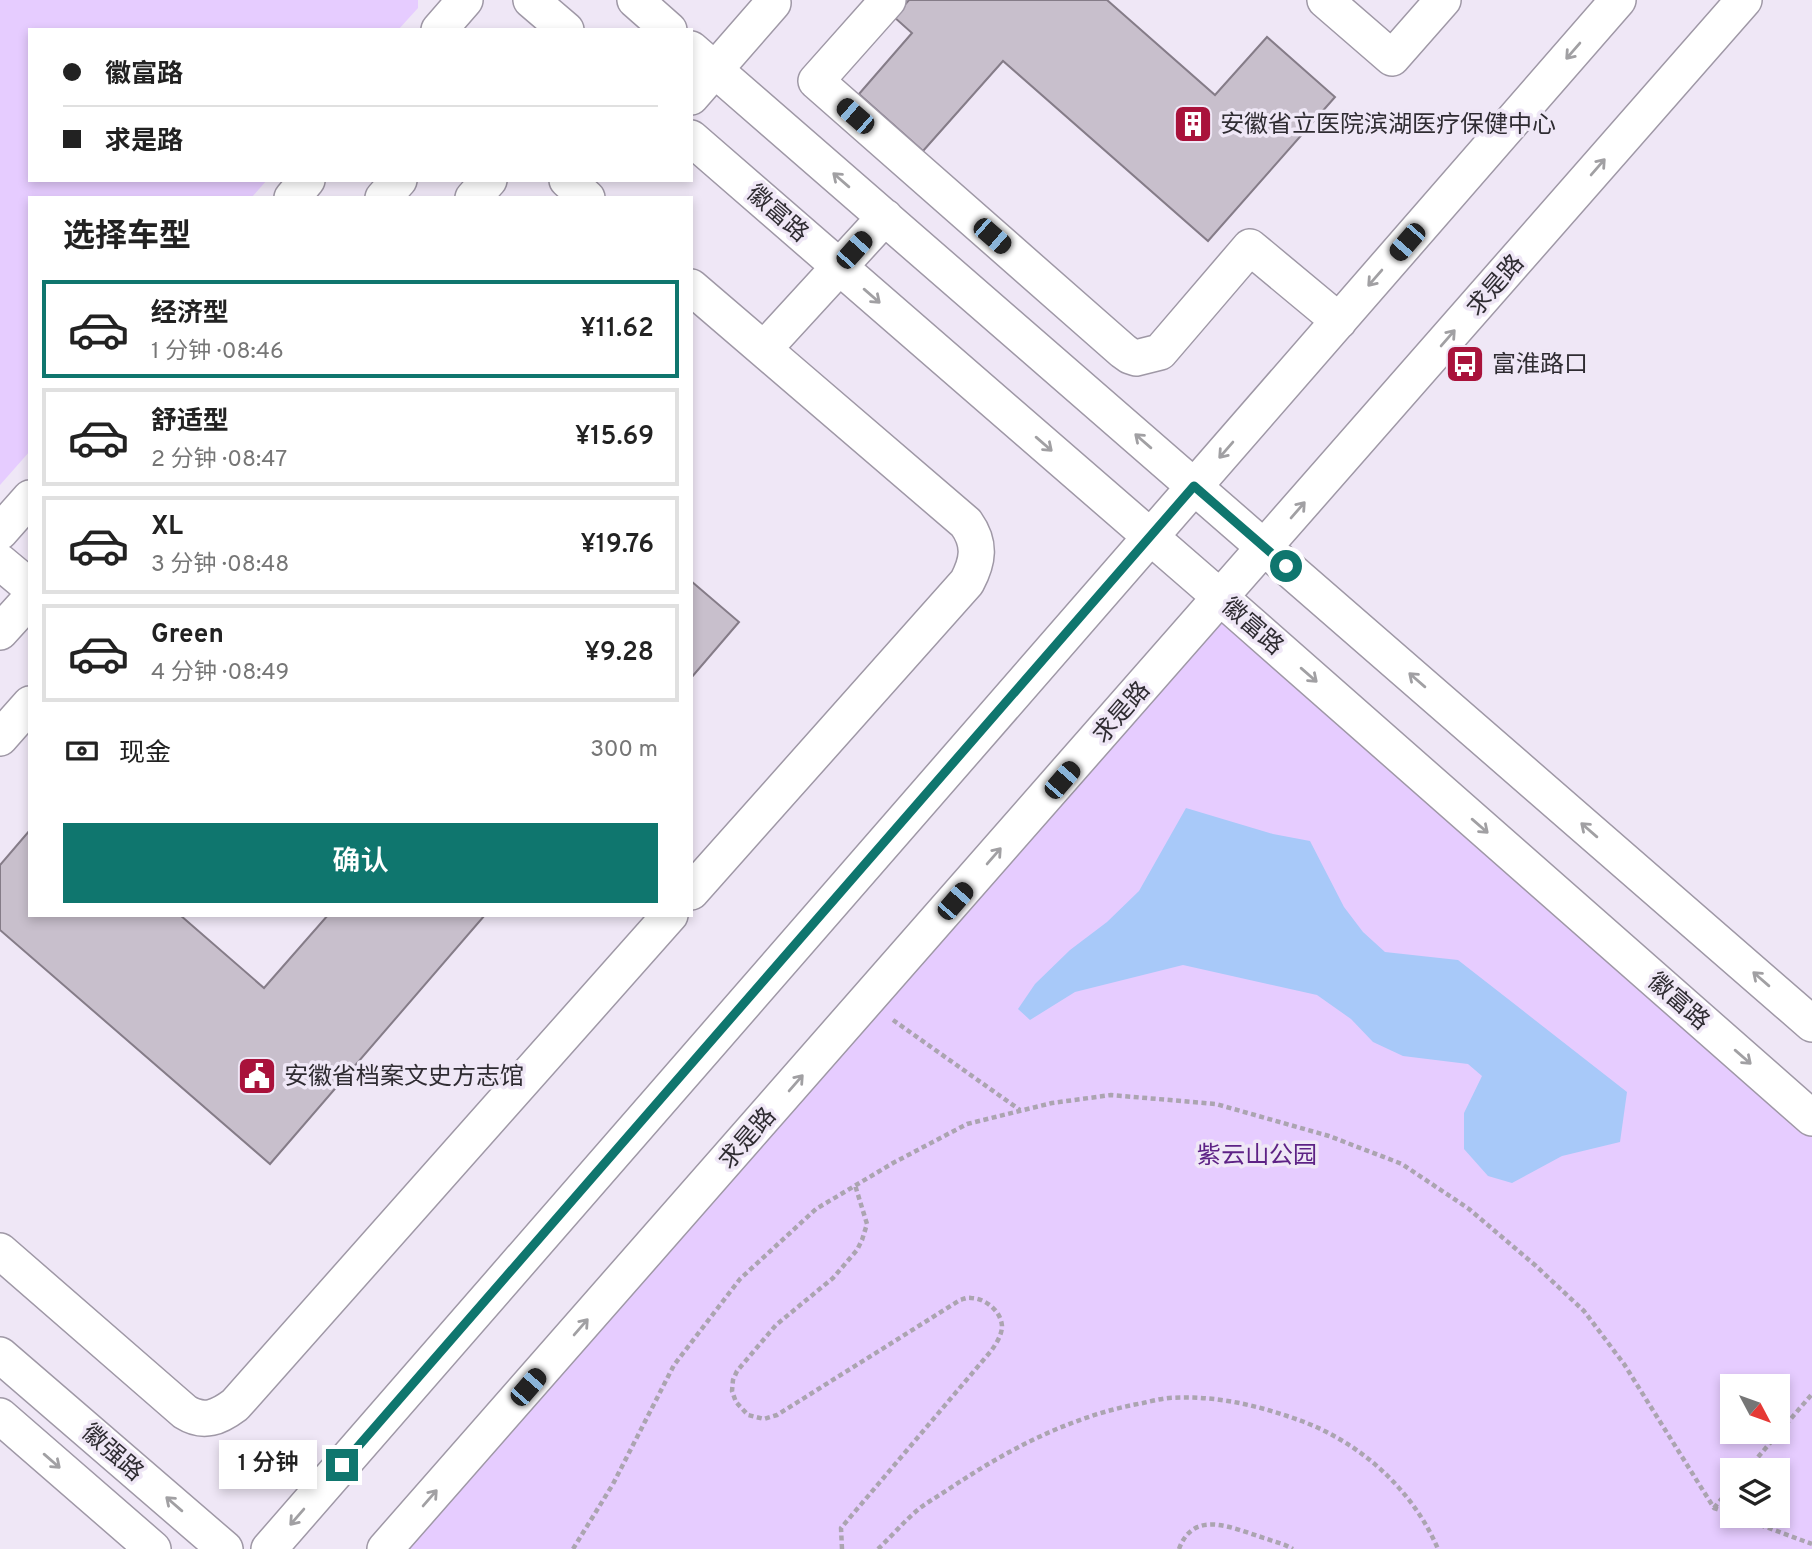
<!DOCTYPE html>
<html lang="zh">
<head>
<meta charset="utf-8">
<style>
	body { margin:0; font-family:Overpass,"Noto Sans SC",sans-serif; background:#f6f6f6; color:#222; height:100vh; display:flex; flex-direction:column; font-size:26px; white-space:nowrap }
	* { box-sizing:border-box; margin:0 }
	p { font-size:23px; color:#767676 }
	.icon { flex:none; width:38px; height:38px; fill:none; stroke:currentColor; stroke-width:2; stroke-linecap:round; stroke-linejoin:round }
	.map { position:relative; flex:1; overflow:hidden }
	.drawer { position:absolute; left:28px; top:196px; width:665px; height:721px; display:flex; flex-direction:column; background:#fff; border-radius:0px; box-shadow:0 4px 10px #0003 }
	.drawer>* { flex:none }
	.top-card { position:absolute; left:28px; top:28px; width:665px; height:154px; border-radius:0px; box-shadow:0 4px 10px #0003; display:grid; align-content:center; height:154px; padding:0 35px; background:#fff }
	.needle { width:46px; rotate:131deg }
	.fabs { position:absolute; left:1720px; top:1374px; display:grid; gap:14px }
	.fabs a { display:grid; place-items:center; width:70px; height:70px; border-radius:0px; background:#fff; box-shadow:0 4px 10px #0003; font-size:35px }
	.end { position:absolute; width:32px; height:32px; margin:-16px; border:9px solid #0f766e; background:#fff; box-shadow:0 0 0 4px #fff }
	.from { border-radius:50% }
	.bubble { position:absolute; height:49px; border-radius:0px; background:#fff; box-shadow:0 4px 10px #0003; font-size:23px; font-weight:600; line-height:49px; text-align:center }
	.car { position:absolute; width:21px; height:42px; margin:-21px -10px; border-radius:9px; box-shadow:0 0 5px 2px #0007; background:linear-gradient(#222 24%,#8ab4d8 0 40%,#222 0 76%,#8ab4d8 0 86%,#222 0) }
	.top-card b { display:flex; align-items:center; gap:24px; height:66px; font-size:26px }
	.top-card b+b { border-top:2px solid #e0e0e0 }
	.top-card i { width:18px; height:18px; background:#222 }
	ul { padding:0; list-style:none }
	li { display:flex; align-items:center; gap:21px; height:98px; margin:0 14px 10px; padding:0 21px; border:4px solid #e0e0e0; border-radius:0px }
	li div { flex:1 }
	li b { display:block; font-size:26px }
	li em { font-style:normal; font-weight:600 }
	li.current { border-color:#0f766e }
	li>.icon { width:63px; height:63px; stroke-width:1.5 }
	h2 { padding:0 35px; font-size:32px; line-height:84px }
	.pay { display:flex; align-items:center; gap:18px; height:77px; padding:0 35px; font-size:26px }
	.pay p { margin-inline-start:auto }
	.action { display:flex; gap:14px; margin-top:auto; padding:14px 35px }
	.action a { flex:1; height:80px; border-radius:0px; background:#0f766e; color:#fff; font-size:28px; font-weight:600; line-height:80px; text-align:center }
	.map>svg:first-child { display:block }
	.green { fill:#e6ccff; fill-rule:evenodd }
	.water { fill:#a8c9f9 }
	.building { fill:#c8bfcc; stroke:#857c88; stroke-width:2 }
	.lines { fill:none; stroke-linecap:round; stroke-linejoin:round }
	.minor-casing { stroke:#9f98a6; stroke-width:38 }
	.path { stroke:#aba4b0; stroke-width:4.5; stroke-dasharray:5 3.5; stroke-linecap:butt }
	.minor { stroke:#fff; stroke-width:35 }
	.oneway { stroke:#a1a0a3 }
	.route { stroke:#0f766e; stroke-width:9 }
	.labels { text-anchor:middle; stroke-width:7; stroke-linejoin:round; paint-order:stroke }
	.poi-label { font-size:24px; fill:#2f2c32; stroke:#efe7f6; text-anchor:start }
	.street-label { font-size:24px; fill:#2f2c32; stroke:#efe7f6 }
	.park-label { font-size:24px; fill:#5d2285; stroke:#efe7f6 }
</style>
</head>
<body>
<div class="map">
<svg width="1812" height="1549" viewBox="0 0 1812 1549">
	<rect width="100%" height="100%" fill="#efe7f6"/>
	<!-- green -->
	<path class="green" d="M0,0H418V8L398,30H30V180H267L251,198H30V451L0,485Z
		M1221,598L1812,1118V1549H385ZM1732,1386H1778V1432H1732ZM1732,1470H1778V1516H1732Z"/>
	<!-- water -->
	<path class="water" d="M1186,808L1273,834L1310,841L1344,907L1363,932L1385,952L1458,960L1627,1092L1620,1142L1562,1156L1512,1183L1488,1176L1464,1149V1113L1482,1076L1468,1064L1403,1056L1373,1042L1351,1019L1317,995L1183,965L1075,992L1030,1020L1018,1009L1035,984L1070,950L1107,922L1139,891Z"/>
	<!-- building -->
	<path class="building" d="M909,0H1107L1215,95L1267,37L1335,97L1208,241L1003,61L923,151L859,94L912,33L894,17Z
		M691,581L739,622L691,678Z
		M30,830V915H180L264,988L328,915H485L270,1164L0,930V865Z"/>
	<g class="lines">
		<!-- minor casing -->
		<g class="minor-casing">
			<path id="minor" d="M531,0L566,30
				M635,0L669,30
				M888,0L816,81L1123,351L1130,356L1136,358L1160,352L1250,247L1339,321
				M1325,0L1392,58L1443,0
				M439,30L465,0
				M691,49L1812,1024
				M691,97L773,3L770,0
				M691,138L1221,598L1812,1118
				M567,180L587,198
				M292,198L307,180
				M383,198L399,180
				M473,198L489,180
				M691,287L966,523C981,544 978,561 967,582L691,892
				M764,349L885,217
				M0,532L30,498
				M0,562L30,587
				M0,632L30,599
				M0,738L30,704
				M0,1251L185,1412C204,1424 219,1417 235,1405L670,915
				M0,1355L225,1549
				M0,1416L153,1549
				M269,1549L1618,0
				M385,1549L1744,0"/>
		</g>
		<!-- path -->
		<path class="path" d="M893,1020L1020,1110
			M1747,1470L1812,1394
			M1714,1508L1732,1486
			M1736,1516L1812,1544
			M573,1549L613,1484L674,1365L740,1279L816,1209L893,1163L967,1124L1052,1103L1111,1095L1216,1104L1329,1136L1402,1164L1469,1209L1536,1266L1584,1311L1624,1364L1714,1508L1732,1514
			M842,1549L841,1528L991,1351C996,1344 1002,1335 1002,1326C1001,1311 985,1298 971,1298C967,1297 964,1299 960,1300L777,1415L764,1419L748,1415L736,1402L732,1391L733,1380L737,1371L776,1325L833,1278L857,1250L862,1240L867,1224L855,1185
			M878,1549C892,1536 905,1520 920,1508C931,1500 943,1493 955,1485C1012,1447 1075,1415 1143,1403C1151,1401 1160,1399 1169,1398C1211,1395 1253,1404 1293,1418C1357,1439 1412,1488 1438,1549
			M1179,1549C1192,1514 1222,1524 1249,1533C1261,1537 1273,1541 1285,1545L1293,1549"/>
		<!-- minor -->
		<use href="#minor" class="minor"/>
	</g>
	<!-- one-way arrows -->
	<defs><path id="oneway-shaft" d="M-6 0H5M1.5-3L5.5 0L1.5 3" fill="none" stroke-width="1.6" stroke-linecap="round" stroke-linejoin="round" transform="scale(1.75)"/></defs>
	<g class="oneway">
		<use href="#oneway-shaft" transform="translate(1573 51) rotate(131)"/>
		<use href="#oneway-shaft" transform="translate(1598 167) rotate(-49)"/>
		<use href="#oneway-shaft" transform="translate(841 180) rotate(-139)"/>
		<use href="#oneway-shaft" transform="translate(1375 278) rotate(131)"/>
		<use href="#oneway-shaft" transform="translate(872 296) rotate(41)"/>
		<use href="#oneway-shaft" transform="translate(1448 338) rotate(-49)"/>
		<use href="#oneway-shaft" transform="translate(1143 441) rotate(-139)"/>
		<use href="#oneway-shaft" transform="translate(1044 444) rotate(41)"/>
		<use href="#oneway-shaft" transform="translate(1226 450) rotate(131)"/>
		<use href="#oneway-shaft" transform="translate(1298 510) rotate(-49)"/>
		<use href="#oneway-shaft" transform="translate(1309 675) rotate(41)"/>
		<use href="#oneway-shaft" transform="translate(1417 680) rotate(-139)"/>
		<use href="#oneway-shaft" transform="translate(1480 826) rotate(41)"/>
		<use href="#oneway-shaft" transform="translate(1589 830) rotate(-139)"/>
		<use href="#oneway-shaft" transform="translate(994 856) rotate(-49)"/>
		<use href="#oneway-shaft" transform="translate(1761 979) rotate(-139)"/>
		<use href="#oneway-shaft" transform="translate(1743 1057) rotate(41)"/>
		<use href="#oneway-shaft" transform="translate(796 1083) rotate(-49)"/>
		<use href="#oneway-shaft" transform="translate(581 1327) rotate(-49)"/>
		<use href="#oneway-shaft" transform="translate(52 1461) rotate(41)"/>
		<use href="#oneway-shaft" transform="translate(430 1498) rotate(-49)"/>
		<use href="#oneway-shaft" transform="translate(174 1504) rotate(-139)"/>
		<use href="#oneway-shaft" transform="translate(297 1517) rotate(131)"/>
	</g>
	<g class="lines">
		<!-- route -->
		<path class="route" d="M342,1465L1194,486L1286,566"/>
	</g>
	<!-- icons -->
	<defs>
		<g id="building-square" transform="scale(2.0125)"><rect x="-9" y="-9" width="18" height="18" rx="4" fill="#a9123b" stroke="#efe7f6"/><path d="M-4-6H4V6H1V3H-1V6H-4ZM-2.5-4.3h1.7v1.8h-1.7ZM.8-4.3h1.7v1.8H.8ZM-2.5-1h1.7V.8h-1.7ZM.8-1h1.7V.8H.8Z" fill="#fff"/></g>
		<g id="bus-square" transform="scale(2.0125)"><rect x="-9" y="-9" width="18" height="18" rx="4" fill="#a9123b" stroke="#efe7f6"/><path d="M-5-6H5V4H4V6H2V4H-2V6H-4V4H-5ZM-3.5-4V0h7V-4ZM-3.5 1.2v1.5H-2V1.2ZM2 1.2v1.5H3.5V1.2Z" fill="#fff"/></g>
		<g id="civic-square" transform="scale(2.0125)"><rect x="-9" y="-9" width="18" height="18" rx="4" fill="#a9123b" stroke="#efe7f6"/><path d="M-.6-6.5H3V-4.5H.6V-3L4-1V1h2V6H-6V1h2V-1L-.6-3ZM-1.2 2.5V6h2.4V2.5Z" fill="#fff"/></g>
	</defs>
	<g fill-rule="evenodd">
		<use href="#building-square" x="1193" y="124"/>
		<use href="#bus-square" x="1465" y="364"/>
		<use href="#civic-square" x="257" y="1076"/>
	</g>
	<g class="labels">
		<!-- poi labels -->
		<g class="poi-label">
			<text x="1220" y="132">安徽省立医院滨湖医疗保健中心</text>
			<text x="1492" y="372">富淮路口</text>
			<text x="284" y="1084">安徽省档案文史方志馆</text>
		</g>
		<!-- street labels -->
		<g class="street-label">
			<text transform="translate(778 213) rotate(41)" y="8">徽富路</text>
			<text transform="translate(1495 285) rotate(-49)" y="8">求是路</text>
			<text transform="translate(1253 626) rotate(41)" y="8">徽富路</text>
			<text transform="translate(1121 712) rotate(-49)" y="8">求是路</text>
			<text transform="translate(1679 1001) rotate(41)" y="8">徽富路</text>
			<text transform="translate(747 1138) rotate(-49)" y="8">求是路</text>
			<text transform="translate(113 1452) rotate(41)" y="8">徽强路</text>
		</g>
		<!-- park labels -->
		<g class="park-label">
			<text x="1257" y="1163">紫云山公园</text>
		</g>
	</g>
</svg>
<div class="fabs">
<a><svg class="needle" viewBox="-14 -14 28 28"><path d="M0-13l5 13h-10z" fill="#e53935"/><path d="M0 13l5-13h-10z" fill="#767676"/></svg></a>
<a><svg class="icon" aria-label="layers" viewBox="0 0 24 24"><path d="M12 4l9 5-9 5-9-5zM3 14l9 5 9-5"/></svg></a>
</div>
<i class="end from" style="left:1286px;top:566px"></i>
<i class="end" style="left:342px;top:1465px"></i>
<div class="bubble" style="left:219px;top:1440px;width:98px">1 分钟</div>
<i class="car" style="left:855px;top:116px;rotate:311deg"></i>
<i class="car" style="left:992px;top:236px;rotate:131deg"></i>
<i class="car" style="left:1407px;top:242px;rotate:221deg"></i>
<i class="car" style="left:854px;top:250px;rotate:42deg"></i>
<i class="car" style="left:1062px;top:780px;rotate:41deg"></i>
<i class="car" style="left:955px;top:901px;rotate:41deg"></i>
<i class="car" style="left:528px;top:1387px;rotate:41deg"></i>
<div class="top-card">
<b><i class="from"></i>徽富路</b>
<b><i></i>求是路</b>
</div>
<section class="drawer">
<h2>选择车型</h2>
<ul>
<li class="current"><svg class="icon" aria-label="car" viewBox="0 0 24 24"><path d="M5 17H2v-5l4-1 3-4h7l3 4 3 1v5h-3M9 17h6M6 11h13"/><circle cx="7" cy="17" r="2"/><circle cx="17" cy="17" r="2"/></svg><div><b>经济型</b><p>1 分钟 · 08:46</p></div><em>¥11.62</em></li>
<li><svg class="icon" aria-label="car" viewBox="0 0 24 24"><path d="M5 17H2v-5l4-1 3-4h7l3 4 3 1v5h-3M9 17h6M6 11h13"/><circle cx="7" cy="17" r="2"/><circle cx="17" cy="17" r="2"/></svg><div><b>舒适型</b><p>2 分钟 · 08:47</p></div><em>¥15.69</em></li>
<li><svg class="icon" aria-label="car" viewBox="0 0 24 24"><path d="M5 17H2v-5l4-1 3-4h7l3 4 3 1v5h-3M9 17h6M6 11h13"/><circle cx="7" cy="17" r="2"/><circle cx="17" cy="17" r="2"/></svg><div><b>XL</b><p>3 分钟 · 08:48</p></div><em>¥19.76</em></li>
<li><svg class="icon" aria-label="car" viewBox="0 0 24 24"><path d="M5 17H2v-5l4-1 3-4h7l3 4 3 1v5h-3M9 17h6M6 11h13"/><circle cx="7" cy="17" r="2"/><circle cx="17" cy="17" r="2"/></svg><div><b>Green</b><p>4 分钟 · 08:49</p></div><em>¥9.28</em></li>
</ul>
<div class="pay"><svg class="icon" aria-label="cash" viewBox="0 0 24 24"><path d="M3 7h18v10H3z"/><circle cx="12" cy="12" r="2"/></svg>现金<p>300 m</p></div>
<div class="action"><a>确认</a></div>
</section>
</div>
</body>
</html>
